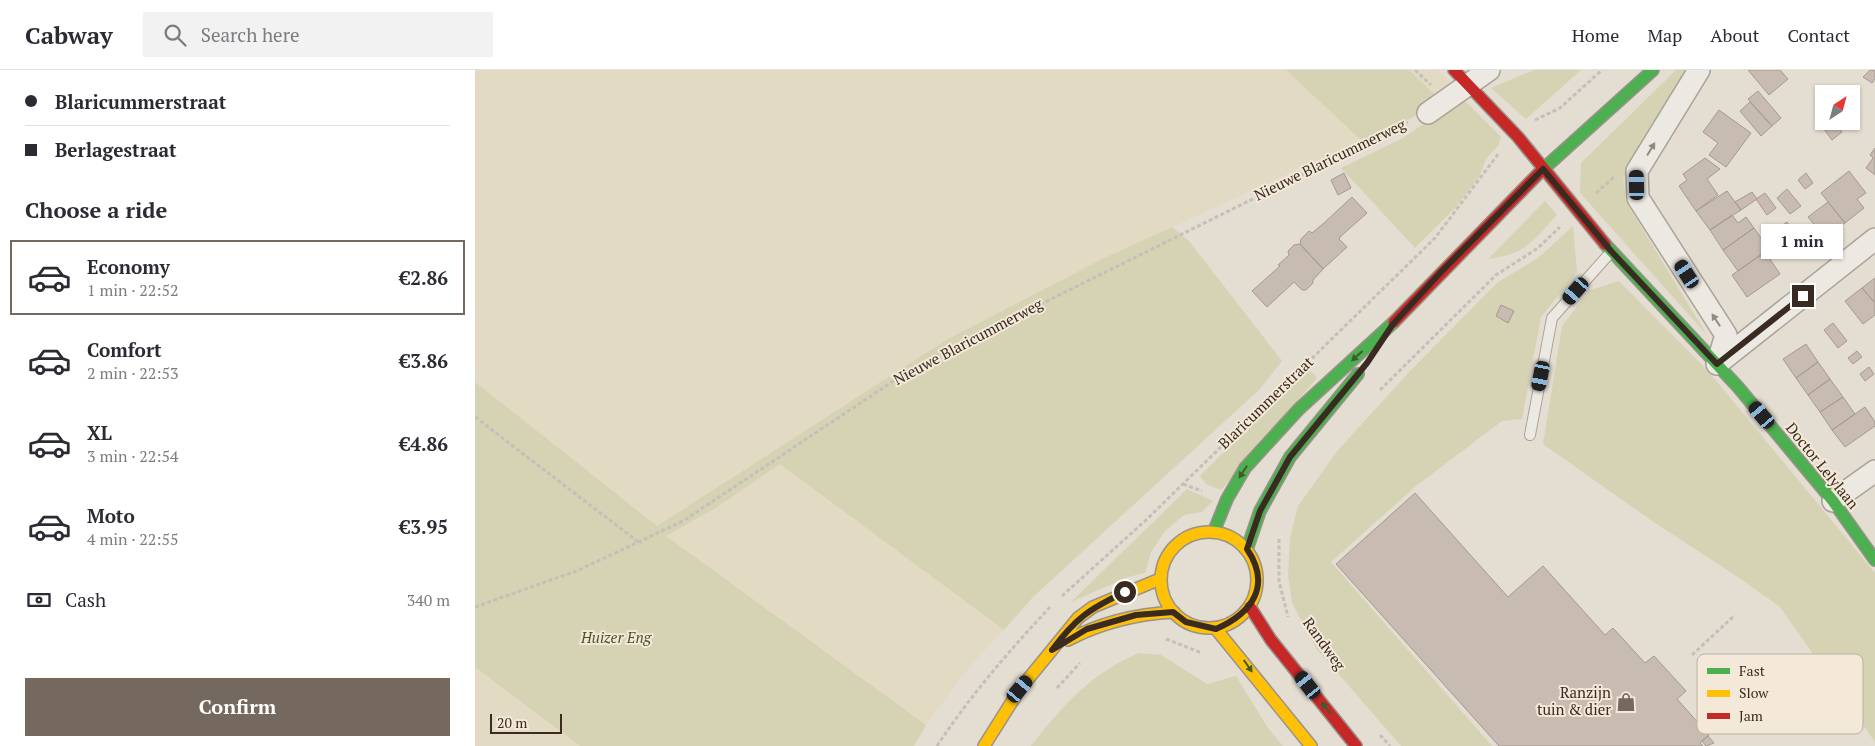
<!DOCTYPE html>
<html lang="en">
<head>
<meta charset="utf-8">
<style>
	body { margin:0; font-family:"PT Serif",serif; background:#f2f2f3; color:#2b2b33; height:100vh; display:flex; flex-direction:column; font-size:19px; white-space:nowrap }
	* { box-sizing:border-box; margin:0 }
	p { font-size:16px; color:#7c7c81 }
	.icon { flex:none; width:28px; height:28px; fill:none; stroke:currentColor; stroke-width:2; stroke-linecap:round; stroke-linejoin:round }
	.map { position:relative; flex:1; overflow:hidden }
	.details { display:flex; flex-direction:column; background:#fff; width:475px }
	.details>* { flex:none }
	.guide { display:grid; align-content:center; height:110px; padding:0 25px; background:#fff }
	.needle { width:32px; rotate:36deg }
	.tools { position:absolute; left:1340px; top:15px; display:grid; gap:10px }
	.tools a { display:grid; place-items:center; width:45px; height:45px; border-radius:0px; background:#fff; box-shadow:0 1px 4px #0004; font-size:25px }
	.scale { position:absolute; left:15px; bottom:12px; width:72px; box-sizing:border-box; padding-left:5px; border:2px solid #392b21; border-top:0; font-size:14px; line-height:18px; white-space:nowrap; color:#392b21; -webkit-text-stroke:4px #f4e9d8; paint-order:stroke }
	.end { position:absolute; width:22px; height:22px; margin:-11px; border:6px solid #392b21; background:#fff; box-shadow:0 0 0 2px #fff }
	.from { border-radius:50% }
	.bubble { position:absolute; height:35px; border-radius:0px; background:#fff; box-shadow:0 1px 4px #0004; font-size:16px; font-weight:700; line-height:35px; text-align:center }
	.car { position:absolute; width:15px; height:30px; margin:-15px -8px; border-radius:6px; box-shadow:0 0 4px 1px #0007; background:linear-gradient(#222 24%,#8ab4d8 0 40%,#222 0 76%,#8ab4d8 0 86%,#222 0) }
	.guide b { display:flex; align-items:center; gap:18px; height:48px; font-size:19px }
	.guide b+b { border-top:1px solid #e1e1e2 }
	.guide i { width:12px; height:12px; background:#2b2b33 }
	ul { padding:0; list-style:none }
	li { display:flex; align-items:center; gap:15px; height:75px; margin:0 10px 8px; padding:0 15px; border:2px solid transparent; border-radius:0px }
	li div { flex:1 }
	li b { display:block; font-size:19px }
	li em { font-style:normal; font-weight:700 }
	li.current { border-color:#75695f }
	li>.icon { width:45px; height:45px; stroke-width:1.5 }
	h2 { padding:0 25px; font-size:22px; line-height:60px }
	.pay { display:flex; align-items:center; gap:12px; height:55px; padding:0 25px; font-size:19px }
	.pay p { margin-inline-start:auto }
	.button { display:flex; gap:10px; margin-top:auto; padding:10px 25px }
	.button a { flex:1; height:58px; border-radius:0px; background:#75695f; color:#fff; font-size:20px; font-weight:700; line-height:58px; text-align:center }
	header { display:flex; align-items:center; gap:30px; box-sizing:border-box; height:70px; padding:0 25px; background:#fff; border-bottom:1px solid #e1e1e2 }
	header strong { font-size:24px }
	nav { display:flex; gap:28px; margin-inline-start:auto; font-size:18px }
	.search { width:350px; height:45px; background:#f2f2f3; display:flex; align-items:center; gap:12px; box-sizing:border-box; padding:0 18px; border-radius:0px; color:#7c7c81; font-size:19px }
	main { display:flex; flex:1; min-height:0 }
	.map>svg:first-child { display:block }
	.farmland { fill:#e2dac3 }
	.green { fill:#d5d3b4 }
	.building { fill:#c8bbb2; stroke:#a59990 }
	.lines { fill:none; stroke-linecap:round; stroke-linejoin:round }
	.lane-casing { stroke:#aaa299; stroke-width:12 }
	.street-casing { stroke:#aaa299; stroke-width:24 }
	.fast-casing { stroke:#99928a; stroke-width:14 }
	.slow-casing { stroke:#99928a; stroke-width:14 }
	.jam-casing { stroke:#99928a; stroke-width:14 }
	.path { stroke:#c5bfb8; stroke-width:3; stroke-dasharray:4 2.5; stroke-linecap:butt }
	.lane { stroke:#ece9e2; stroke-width:10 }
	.street { stroke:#ece9e2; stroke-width:21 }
	.fast { stroke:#4caf50; stroke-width:11 }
	.slow { stroke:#ffc107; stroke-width:11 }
	.jam { stroke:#c62828; stroke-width:11 }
	.oneway { fill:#928a82 }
	.oneway2 { fill:#405931 }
	.route { stroke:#392b21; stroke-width:6 }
	.labels { text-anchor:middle; stroke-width:4; stroke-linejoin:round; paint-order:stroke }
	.street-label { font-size:15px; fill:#392b21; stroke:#f4e9d8 }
	.park-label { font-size:15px; font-style:italic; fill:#4c5429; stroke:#f4e9d8 }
	.poi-label { font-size:15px; fill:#392b21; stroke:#f4e9d8; text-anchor:end }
	.key { fill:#f4e9d8; stroke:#bcb0a1; stroke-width:1 }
	.key-label { font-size:14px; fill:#392b21 }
</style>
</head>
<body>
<header>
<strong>Cabway</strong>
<div class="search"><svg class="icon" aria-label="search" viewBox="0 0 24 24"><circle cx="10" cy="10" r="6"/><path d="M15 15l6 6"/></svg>Search here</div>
<nav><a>Home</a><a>Map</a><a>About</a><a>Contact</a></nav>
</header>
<main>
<section class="details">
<div class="guide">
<b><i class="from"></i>Blaricummerstraat</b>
<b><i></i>Berlagestraat</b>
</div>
<h2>Choose a ride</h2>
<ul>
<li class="current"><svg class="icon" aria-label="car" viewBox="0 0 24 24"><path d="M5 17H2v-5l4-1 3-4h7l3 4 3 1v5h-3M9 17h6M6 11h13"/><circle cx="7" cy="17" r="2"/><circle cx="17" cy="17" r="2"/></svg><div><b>Economy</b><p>1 min · 22:52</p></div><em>€2.86</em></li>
<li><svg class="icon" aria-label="car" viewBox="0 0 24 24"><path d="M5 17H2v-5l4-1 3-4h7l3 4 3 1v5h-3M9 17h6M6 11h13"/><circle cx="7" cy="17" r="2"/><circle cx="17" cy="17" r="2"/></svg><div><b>Comfort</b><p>2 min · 22:53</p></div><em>€3.86</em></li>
<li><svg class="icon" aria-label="car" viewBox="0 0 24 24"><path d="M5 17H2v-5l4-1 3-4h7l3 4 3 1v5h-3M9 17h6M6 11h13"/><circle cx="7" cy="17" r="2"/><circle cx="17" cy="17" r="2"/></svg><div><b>XL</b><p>3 min · 22:54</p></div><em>€4.86</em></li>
<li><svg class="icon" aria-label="car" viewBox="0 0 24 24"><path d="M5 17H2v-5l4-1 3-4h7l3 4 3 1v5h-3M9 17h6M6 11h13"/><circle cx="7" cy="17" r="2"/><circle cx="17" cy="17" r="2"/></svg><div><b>Moto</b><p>4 min · 22:55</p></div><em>€3.95</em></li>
</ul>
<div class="pay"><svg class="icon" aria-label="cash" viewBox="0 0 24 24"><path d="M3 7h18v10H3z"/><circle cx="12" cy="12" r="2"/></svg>Cash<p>340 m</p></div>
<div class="button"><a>Confirm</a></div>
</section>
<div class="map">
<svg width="1400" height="676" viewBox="0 0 1400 676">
	<rect width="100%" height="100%" fill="#e4ddd1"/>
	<!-- farmland -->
	<path class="farmland" d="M0,0H963L979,17L951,41L629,188L471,270L182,456L0,530Z
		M305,394L529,560L494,597L451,655L439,676H0V544L156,486L239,439Z"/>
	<!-- green -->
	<path class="green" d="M811,0H934L964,29L951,41L887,71Z
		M1059,0H1106L1051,49L1016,18Z
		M1201,0H1213L1148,108L1151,132L1232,265L1105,123L1106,93Z
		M987,28L1026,67L1023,76L1011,89L1004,107L980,138L940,178L866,98L928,68Z
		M1070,131L1082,145C1058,171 1051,184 1013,189Z
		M1098,156L1102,202L1066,247L1047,349L1027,351L941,416L856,492L1017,676H926L841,578L817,533L813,505L815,468L823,436L863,380L935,301L1023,212L1063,188Z
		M697,157L714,171L807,291L785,319L558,527L529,560L305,394L239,439L191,466L451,655L439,676H105L0,597V312L182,456L471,270L629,188Z
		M1144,211L1234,302L1400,503V672L1305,537L1263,507L1177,451L1068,374L1087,256L1115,220Z
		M833,298L842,308L746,420L731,414L725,406Z
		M712,419L738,431L727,442L709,445L690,461L676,482L670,503L653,507L596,532Z
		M664,583L686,585L732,614L761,606L793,658L808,676H556C589,634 614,605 664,583Z"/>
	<!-- building -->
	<path class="building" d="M1273,0H1305L1313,9L1294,25Z
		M1395,0L1400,1V9L1397,13L1388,7Z
		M1283,21L1306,48L1297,56L1273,29Z
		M1275,32L1297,56L1286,66L1265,41Z
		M1244,40L1276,63L1251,97L1234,85L1243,73L1228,62Z
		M1349,46V51H1359L1367,62L1357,70L1343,51Z
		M1400,78V105L1391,98L1398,88L1395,85Z
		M1230,88L1245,99L1232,109L1243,125L1221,141L1204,116L1212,110L1208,104Z
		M1374,101L1391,123L1382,129L1389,138L1370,153L1346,123Z
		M869,103L876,118L863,125L856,110Z
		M1331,103L1338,113L1330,119L1323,110Z
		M1312,119L1326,136L1315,144L1302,128Z
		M1252,121L1266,140L1235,160L1221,141Z
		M1277,122L1282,129L1266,140L1260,132Z
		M1290,123L1301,138L1292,145L1281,129Z
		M877,127L892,143L866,166L864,169L872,177L848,199L825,174L826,169L834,161L837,163L849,153Z
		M1353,132L1370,153L1350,168L1333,147Z
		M1257,145L1263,153L1271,147L1279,158L1248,180L1235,160Z
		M1312,152L1319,162L1312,167L1305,157Z
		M1279,158L1294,179L1263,201L1248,180Z
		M1321,161L1329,173L1318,180L1310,168Z
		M825,174L848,199L838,210V213L831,220H827L819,212L792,237L777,221L805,196L803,195L814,185L813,181L819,175Z
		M1290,182L1305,204L1272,227L1257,205Z
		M1400,208V233L1387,218Z
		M1387,218L1400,233V245L1388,254L1370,231Z
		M1026,235L1039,241L1033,253L1021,246Z
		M1358,253L1372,271L1363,278L1349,260Z
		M1331,274L1343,292L1321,308L1308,289Z
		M1382,281L1387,287L1378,294L1373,288Z
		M1343,292L1355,309L1333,325L1321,308Z
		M1394,297L1399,304L1390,311L1385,304Z
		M1355,309L1368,327L1345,342L1333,325Z
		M1368,327L1380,344L1357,360L1345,342Z
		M1390,337L1400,352V356L1370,377L1357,360Z
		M940,423L1033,527L1068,496L1130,565L1138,558L1170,593L1179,586L1211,621L1202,629L1234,665L1225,673L1228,676H1024L861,494Z
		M1233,666L1239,673L1231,676L1227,671Z"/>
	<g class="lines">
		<!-- lane casing -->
		<g class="lane-casing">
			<path id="lane" d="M1055,365L1077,248L1136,182"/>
		</g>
		<!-- street casing -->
		<g class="street-casing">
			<path id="street" d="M1224,0L1162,101L1163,128L1251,265L1242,294
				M953,43L1014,0
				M1242,294L1400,169
				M1358,431L1400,401"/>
		</g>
		<!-- fast casing -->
		<g class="fast-casing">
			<path id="fast" d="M1065,102L1178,0
				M1130,174L1263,317L1358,431L1400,490
				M739,461L752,429L770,398L824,339L919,252
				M772,479L785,441L815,387L883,304"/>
		</g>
		<!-- slow casing -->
		<g class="slow-casing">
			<path id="slow" d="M686 510a48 48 0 1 1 96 0a48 48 0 1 1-96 0Z
				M741,559L836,676
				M593,570C627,552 661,544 699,542
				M509,676L545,619L603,548L618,537L685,509"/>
		</g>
		<!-- jam casing -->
		<g class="jam-casing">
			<path id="jam" d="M979,0L1043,67L1130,174
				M919,252L1065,102
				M775,537L796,570L881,676"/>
		</g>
		<!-- path -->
		<path class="path" d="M940,0L956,15
			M1060,50L1085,38L1127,0
			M1121,123L1140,106
			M823,302L960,168L1024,83
			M905,320L1021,205L1063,178L1085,157
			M0,347L166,474
			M708,414L727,421
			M804,469V511L813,547
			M587,526L671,450L795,329
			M0,537L104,500L208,451L441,296L933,52
			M691,569L727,583
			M1217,585L1260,545
			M582,618L605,593
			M905,665L915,676
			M462,676C495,626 534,581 575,537"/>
		<!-- lane -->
		<use href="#lane" class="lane"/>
		<!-- street -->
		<use href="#street" class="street"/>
		<!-- fast -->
		<use href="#fast" class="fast"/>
		<!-- slow -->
		<use href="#slow" class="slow"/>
		<!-- jam -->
		<use href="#jam" class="jam"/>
	</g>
	<!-- one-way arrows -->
	<defs><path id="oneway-solid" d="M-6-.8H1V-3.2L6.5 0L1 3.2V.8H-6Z" transform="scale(1.25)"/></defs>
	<g class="oneway">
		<use href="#oneway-solid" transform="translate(1176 79) rotate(-59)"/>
		<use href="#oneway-solid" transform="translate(1241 250) rotate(-123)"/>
	</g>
	<g class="oneway2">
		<use href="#oneway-solid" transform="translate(882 286) rotate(138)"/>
		<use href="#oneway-solid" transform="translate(768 402) rotate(123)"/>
		<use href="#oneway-solid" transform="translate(773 596) rotate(55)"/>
		<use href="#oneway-solid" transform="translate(851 638) rotate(-128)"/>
	</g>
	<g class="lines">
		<!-- route -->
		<path class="route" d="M650,522C614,539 601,548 577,580L612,559L661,545L698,542L711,552L741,559C777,543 797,516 772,479L785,441L815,387L892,293L918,254L966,202L1068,99L1136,181L1242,294L1328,226"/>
	</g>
	<!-- icons -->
	<defs>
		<g id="shop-bare" transform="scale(1.5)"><path d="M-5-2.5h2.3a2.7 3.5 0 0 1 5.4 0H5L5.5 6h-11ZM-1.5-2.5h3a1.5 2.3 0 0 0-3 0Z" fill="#75695f" stroke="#f4e9d8" stroke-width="2.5" paint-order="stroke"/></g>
	</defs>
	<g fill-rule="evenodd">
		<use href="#shop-bare" x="1151" y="632"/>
	</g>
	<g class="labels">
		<!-- street labels -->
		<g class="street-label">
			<text transform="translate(855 90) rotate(-26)" y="5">Nieuwe Blaricummerweg</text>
			<text transform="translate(493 272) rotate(-28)" y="5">Nieuwe Blaricummerweg</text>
			<text transform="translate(791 333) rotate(-44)" y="5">Blaricummerstraat</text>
			<text transform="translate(1347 396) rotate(51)" y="5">Doctor Lelylaan</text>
			<text transform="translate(849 574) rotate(54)" y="5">Randweg</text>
		</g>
		<!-- park labels -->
		<g class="park-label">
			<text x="141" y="573">Huizer Eng</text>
		</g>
		<!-- poi labels -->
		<g class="poi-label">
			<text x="1136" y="628">Ranzijn<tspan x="1136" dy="17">tuin &amp; dier</tspan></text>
		</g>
	</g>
	<!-- legend -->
	<rect x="1222" y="584" width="166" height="80" rx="8" class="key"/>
	<rect x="1232" y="598" width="23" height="6" fill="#4caf50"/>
	<rect x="1232" y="620" width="23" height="7" fill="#ffc107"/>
	<rect x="1232" y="643" width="23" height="6" fill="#c62828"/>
	<g class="key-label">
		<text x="1264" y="606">Fast</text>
		<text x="1264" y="628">Slow</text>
		<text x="1264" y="651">Jam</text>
	</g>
</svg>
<div class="tools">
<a><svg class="needle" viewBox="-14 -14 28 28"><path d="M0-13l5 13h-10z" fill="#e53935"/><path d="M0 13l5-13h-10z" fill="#7c7c81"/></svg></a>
</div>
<div class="scale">20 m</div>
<i class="end from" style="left:650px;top:522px"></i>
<i class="end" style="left:1328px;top:226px"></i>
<div class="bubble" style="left:1286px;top:154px;width:82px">1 min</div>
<i class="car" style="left:1162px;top:115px;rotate:359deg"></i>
<i class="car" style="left:1212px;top:204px;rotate:327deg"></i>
<i class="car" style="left:1101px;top:221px;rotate:221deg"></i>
<i class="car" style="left:1066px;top:306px;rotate:191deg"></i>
<i class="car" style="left:1287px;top:345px;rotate:320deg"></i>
<i class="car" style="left:833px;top:615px;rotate:322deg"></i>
<i class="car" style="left:545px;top:619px;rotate:40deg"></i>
</div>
</main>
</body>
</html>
